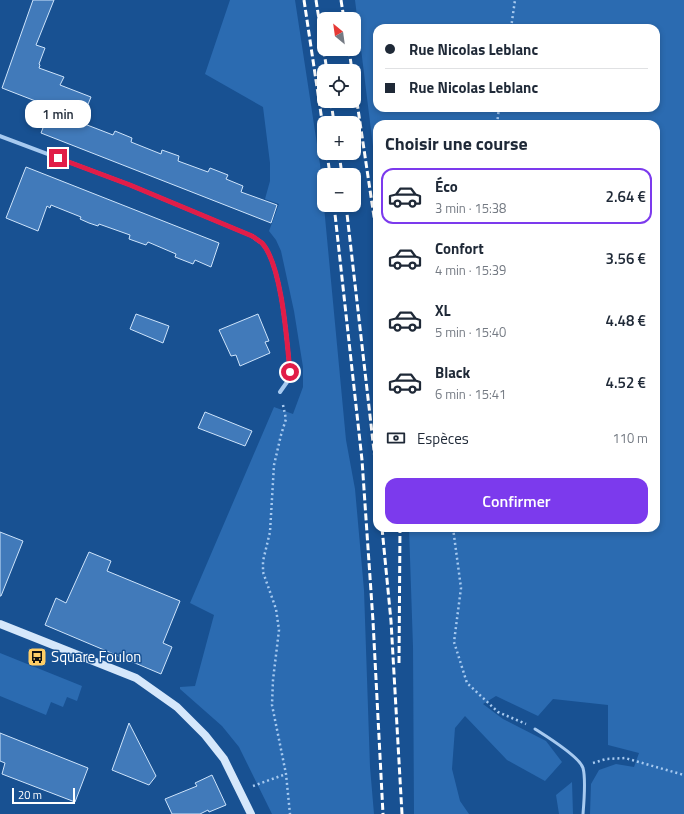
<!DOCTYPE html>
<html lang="fr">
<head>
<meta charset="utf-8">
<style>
	body { margin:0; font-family:"Titillium Web",sans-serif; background:#f2f2f3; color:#1f2937; height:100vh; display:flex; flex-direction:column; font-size:15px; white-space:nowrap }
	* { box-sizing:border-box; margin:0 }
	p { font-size:13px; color:#747a83 }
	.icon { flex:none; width:22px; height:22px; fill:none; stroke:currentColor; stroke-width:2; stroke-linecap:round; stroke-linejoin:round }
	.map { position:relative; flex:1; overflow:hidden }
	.panel { position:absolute; left:373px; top:120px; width:287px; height:412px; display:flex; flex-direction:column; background:#fff; border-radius:12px; box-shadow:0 2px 6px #0003 }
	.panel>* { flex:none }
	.top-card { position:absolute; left:373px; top:24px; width:287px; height:88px; border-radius:12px; box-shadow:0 2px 6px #0003; display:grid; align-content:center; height:88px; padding:0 12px; background:#fff }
	.needle { width:26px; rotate:331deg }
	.fabs { position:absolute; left:317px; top:12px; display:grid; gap:8px }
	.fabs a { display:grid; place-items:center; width:44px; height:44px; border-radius:8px; background:#fff; box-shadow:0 2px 6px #0003; font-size:20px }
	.scale { position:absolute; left:12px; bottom:10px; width:63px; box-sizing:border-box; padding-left:4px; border:2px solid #fff; border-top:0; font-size:11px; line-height:14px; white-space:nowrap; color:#fff; -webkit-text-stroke:3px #185192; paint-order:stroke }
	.end { position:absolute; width:18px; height:18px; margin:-9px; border:5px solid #e11d48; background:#fff; box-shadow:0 0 0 2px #fff }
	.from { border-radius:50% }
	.bubble { position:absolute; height:28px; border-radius:12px; background:#fff; box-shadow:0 2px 6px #0003; font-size:13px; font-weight:600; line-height:28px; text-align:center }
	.top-card b { display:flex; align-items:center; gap:14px; height:38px; font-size:15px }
	.top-card b+b { border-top:1px solid #e0e1e3 }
	.top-card i { width:10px; height:10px; background:#1f2937 }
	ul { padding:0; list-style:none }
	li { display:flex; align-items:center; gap:12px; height:56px; margin:0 8px 6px; padding:0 4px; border:2px solid transparent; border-radius:12px }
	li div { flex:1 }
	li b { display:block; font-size:15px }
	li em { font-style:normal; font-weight:600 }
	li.active { border-color:#7c3aed }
	li>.icon { width:36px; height:36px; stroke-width:1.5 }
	h2 { padding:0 12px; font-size:18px; line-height:48px }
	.pay { display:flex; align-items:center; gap:10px; height:44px; padding:0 12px; font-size:15px }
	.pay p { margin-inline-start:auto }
	.primary-button { display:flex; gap:8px; margin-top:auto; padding:8px 12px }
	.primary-button a { flex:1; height:46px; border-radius:12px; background:#7c3aed; color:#fff; font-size:16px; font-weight:600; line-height:46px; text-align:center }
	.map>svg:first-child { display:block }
	.green { fill:#2b6bb1; fill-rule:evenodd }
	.building { fill:#417aba; stroke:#cee4fb }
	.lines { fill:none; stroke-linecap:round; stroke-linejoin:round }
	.path { stroke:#a7caf0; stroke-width:2.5; stroke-dasharray:2 3; stroke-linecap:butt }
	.lane { stroke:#a7caf0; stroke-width:3 }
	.street { stroke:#a7caf0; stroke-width:4 }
	.secondary { stroke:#d5e7fb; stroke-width:8 }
	.rail { stroke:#fff; stroke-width:3; stroke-dasharray:7 3; stroke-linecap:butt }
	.route { stroke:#e11d48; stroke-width:5 }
	.labels { text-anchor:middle; stroke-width:3; stroke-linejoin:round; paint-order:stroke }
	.poi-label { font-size:15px; fill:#fff; stroke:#185192; text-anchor:start }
</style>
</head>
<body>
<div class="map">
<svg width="684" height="814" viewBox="0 0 684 814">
	<rect width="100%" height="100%" fill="#185192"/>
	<!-- green -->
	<path class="green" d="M230,0H295L320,164L346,440L355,489L364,590L370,767L374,814H272L239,747L222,726L180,689V687L195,686L214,615L190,603L274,407L293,414L303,387V367L294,311L281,251L276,240L269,231L279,204L265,199L270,181V163L263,107L205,74Z
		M355,0H684V814H590L591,784L599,770L616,764L634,767L639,753L608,745V705L553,699L538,716L496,696L483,704L503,719L546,741L562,762L545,781L507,760L465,716L455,728L452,769L460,801L469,814H414L413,647L409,528H656V124H377V179ZM377,28H656V108H377Z
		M0,653L82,686L77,701L67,697L63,707L51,702L46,715L0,696Z
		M572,782L573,814H559L556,795Z"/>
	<!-- building -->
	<path class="building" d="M33,0H54L36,45L45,48L39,64L40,65L39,68L64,77L60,85L91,97L82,119H84L82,123L113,135L115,131L132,138L131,142L161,154L162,150L179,156L178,161L208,172L210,168L228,175L226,179L243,186L241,192L277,205L271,223L41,133L51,107L2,88Z
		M26,167L219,243L211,267L195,260L193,264L175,257L176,254L148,242L146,245L129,239L130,235L99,224L98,226L89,223L80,219L81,217L51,205L50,208L47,206L38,231L6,218Z
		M136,314L169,326L163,343L130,329Z
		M258,314L269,341L265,342L270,353L240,366L236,355L231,356L219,330Z
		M205,412L252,431L245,446L198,428Z
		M0,532L23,541L1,596H0Z
		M89,552L111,561L107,571L180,601L163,643L172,647L161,674L45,625L56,598L66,603Z
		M129,723L156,776L149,785L112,770Z
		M0,733L88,768L75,802L2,774L5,763L0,761Z
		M212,775L226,805L209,812L208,810L200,814H172L165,799L197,786L195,783Z"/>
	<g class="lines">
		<!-- path -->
		<path class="path" d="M511,28L515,0
			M497,124L499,108
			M283,405L286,419L281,435L274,465L270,532L263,561V572L276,609L279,630L273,680L272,705L286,774L290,814
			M453,528L461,588L454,642L467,683L498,712L526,724
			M593,763L606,759L625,758L684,775
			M253,786L286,774"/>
		<!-- lane -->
		<path class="lane" d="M535,729C546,736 580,757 583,768C586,779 584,802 583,814"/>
		<!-- street -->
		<path class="street" d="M0,136L130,185L252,236C255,238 259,241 262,243C282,265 287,342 290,372L287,382L280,392"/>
		<!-- secondary -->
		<path class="secondary" d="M0,624L136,678L177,707L205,735L224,759L251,814"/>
		<!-- rail -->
		<path class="rail" d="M304,0L324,134
			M316,0L327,71
			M341,0L344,19
			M349,49L352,71
			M354,82L377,237
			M331,101L334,123
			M327,153L330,175
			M339,153L342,175
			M334,205L362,460L373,621L383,814
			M346,205L377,477
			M382,528L391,621L402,814
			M399,663L400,528"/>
	</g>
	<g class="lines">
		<!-- route -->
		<path class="route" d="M58,158L130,185L252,236C255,238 259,241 262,243C282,265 287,342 290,372"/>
	</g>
	<!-- icons -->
	<defs>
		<g id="bus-square" transform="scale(1)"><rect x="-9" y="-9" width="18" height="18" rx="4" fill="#ffce66" stroke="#185192"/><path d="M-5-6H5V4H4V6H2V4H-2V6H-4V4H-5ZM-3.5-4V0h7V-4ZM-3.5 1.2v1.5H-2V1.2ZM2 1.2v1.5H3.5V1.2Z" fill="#111"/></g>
	</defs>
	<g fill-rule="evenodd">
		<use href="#bus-square" x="37" y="657"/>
	</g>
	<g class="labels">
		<!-- poi labels -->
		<g class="poi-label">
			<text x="51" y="662">Square Foulon</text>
		</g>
	</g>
</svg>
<div class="fabs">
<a><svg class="needle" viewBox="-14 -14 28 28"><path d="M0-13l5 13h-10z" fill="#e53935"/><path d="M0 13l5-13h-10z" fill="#747a83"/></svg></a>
<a><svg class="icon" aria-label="locate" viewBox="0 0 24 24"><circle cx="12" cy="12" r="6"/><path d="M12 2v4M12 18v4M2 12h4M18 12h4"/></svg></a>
<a>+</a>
<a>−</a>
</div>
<div class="scale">20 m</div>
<i class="end from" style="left:290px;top:372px"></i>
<i class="end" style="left:58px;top:158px"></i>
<div class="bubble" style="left:25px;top:100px;width:66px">1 min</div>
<div class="top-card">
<b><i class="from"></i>Rue Nicolas Leblanc</b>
<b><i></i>Rue Nicolas Leblanc</b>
</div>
<section class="panel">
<h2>Choisir une course</h2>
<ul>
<li class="active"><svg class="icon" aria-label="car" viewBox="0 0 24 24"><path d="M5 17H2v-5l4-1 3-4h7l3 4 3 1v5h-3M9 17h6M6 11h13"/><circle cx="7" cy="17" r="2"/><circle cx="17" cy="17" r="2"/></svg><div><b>Éco</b><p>3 min · 15:38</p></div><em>2.64 €</em></li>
<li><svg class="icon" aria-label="car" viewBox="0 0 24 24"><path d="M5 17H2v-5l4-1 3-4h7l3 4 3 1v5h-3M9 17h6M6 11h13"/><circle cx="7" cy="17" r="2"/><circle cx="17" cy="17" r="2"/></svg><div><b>Confort</b><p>4 min · 15:39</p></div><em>3.56 €</em></li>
<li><svg class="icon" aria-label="car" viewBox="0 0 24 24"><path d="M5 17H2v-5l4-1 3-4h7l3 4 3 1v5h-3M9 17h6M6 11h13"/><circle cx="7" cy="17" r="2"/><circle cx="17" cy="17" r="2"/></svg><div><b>XL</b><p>5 min · 15:40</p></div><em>4.48 €</em></li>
<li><svg class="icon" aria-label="car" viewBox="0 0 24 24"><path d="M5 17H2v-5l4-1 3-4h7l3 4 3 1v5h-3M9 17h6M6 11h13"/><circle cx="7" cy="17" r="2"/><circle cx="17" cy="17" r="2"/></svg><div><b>Black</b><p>6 min · 15:41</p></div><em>4.52 €</em></li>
</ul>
<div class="pay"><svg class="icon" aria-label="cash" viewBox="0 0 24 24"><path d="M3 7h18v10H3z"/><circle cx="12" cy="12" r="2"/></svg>Espèces<p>110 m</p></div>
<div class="primary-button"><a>Confirmer</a></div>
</section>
</div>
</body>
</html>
